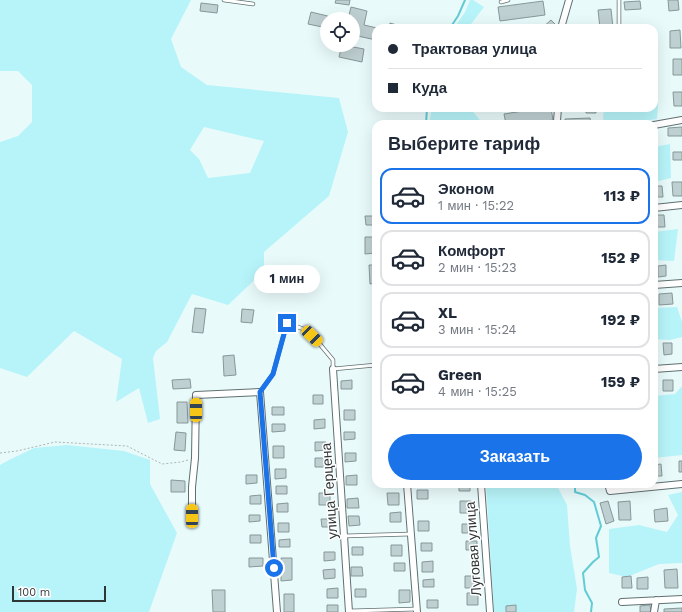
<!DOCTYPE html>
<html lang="ru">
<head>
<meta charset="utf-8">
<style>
	body { margin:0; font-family:"Work Sans",sans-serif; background:#f6f6f7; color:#1f2937; height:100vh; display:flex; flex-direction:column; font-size:15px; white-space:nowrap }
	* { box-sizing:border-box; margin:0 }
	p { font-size:13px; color:#747a83 }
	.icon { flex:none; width:22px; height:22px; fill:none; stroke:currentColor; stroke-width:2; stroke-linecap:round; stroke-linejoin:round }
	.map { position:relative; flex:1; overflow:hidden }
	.drawer { position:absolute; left:372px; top:120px; width:286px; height:368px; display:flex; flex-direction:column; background:#fff; border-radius:12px; box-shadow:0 4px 16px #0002 }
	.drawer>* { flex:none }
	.guide { position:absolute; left:372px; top:24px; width:286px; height:88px; border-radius:12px; box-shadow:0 4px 16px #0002; display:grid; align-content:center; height:88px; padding:0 16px; background:#fff }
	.buttons { position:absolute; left:320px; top:12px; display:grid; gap:8px }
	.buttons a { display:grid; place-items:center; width:40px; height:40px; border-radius:50%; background:#fff; box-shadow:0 4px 16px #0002; font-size:20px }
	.scale { position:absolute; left:12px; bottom:10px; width:94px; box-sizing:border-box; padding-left:4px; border:2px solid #2f3636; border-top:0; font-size:11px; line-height:14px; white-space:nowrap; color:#2f3636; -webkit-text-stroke:3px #fff; paint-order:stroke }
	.end { position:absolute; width:18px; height:18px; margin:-9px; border:5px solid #1a73e8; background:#fff; box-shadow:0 0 0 2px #fff }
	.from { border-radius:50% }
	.bubble { position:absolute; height:28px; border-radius:14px; background:#fff; box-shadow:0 4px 16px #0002; font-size:13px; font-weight:700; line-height:28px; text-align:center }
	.car { position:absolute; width:12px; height:24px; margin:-12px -6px; border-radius:5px; box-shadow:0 0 3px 1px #0007; background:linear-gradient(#f5c518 24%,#345 0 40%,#f5c518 0 76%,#345 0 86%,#f5c518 0) }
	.guide b { display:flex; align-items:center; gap:14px; height:38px; font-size:15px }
	.guide b+b { border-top:1px solid #e0e1e3 }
	.guide i { width:10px; height:10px; background:#1f2937 }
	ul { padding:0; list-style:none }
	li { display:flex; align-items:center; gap:12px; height:56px; margin:0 8px 6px; padding:0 8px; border:2px solid #e0e1e3; border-radius:12px }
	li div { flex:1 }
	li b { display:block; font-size:15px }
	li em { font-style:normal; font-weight:700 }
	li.active { border-color:#1a73e8 }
	li>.icon { width:36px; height:36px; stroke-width:1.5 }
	h2 { padding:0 16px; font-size:18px; line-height:48px }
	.action { display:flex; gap:8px; margin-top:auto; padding:8px 16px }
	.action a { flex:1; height:46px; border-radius:24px; background:#1a73e8; color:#fff; font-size:16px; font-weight:700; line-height:46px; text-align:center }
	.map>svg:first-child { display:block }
	.green { fill:#b7f4f9; fill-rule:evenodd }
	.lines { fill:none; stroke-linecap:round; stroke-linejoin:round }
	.stream { stroke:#62ccd5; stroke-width:2 }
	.building { fill:#bfd0d2; stroke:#889899 }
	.service-casing { stroke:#607071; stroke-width:4.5 }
	.minor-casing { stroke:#607071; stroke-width:8 }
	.path { stroke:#a9b7b8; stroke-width:1; stroke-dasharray:2 2; stroke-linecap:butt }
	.service { stroke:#fff; stroke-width:3 }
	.minor { stroke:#fff; stroke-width:6 }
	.route { stroke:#1a73e8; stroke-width:5 }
	.labels { text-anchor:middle; stroke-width:3; stroke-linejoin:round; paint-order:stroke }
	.street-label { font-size:14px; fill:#2f3636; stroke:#fff }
</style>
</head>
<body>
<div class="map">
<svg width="682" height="612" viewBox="0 0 682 612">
	<rect width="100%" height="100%" fill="#e9fafb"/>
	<!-- green -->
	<path class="green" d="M0,0H191L171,39L181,67L207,85L339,98L348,132L329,196L264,252V271L228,305L192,294L167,342L156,351L153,358L160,419L148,423L139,388L116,402L122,359L74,331L27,377L0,368V142L18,136L32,122V85L18,71H0ZM204,127L264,141L250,173L208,178L199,159L190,150Z
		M470,0H473L484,7L468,28H454L465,12Z
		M654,93L657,94L658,107L657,119L621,124H605L603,118L604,108H654Z
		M432,108H470L483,124H429Z
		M670,144L671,178L654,182V147Z
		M678,229L674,261L654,260V232Z
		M677,307L682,322V337L670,340L654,339V308Z
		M682,386V455L654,458V396L675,394Z
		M67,445L124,451L150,460V484L177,533L149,612H0V465L9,460L34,448Z
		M486,484H556L567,505L570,546L577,589L574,612H494Z
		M682,492V563L659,564L627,577L609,573V529L639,525L667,532L678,515L668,495Z"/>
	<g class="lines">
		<!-- stream -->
		<path class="stream" d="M450,28L458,16L465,0
			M426,124L427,108
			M575,484V492L585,495L594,502L601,526L596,538L599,557L593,562L583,573L585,590L592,603L591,612"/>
	</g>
	<!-- building -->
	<path class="building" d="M336,0H350L349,5L335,3Z
		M668,0H678L679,10L669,11Z
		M543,1L545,15L500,21L498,7Z
		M640,1L641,9L625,10L624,2Z
		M201,3L218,5L217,13L200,11Z
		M351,7L367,11L364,25L377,28H376V40L353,35V19H348Z
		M611,9L613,28H600L598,10Z
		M311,12L340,19H327V28L308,24Z
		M551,20L558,27L557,28H542Z
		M390,23L400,26V28H389Z
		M680,30L681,48H670V31Z
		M348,46L364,49L362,62L339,57L341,49L347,50Z
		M673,59H682V75H673Z
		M673,92H682V106H674Z
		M542,108H551L553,120L529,124H506L504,114Z
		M586,108H596V113H586Z
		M590,118L591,124H565V119Z
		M682,127V136H668V128Z
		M673,152H682V160H673Z
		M672,182H682V196H673Z
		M654,186H662L663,197H654Z
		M655,215H664L665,227H655Z
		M365,216H375V225H366Z
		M365,237H376V253L365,254Z
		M369,265H376V283L370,284Z
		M666,265V276L658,277V266Z
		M672,293L673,304L659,305V294Z
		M195,308L206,309L203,333L192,332Z
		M242,309L254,310L252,323L241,322Z
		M663,343H672V354L664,355Z
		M234,355L236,375L224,376L223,356Z
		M190,379L191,388L173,389L172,380Z
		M352,380V389H341V381Z
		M663,380H673V391H663Z
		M313,395H323V404H313Z
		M177,402H187L188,423H177Z
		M272,407H284V415H272Z
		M344,410H355V420H344Z
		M325,419V428L314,429V420Z
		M272,424H285V431L272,432Z
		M176,432L186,433L185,451L174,450Z
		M344,432H355V439L344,440Z
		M315,442H326V450L315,451Z
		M273,446H284V458H273Z
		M345,453H356V461L345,462Z
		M315,458H326V467H315Z
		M679,461H682V472H679Z
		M661,464L662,476H654V465Z
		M275,469H286V478L275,479Z
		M246,475H257V483L246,484Z
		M357,475V485H346V476Z
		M171,480L185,481V492H171Z
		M459,484H470V491H459Z
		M276,486H287V494H276Z
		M417,490H428V499H417Z
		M319,493H330V505H319Z
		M387,493H399V505H388Z
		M261,495V504H250V496Z
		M358,498L359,508H347V499Z
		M460,501H471V513H460Z
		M608,501L614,521L606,524L600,503Z
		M630,501L631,520H619L618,502Z
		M288,503V512H277V504Z
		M667,508L668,521L655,522L654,510Z
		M401,512V522H390V513Z
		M249,515H260V521L249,522Z
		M348,516H359L360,525L349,526Z
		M321,519H332L333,527H322Z
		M418,521H429V531H418Z
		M278,523H289V532H278Z
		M462,524H473V533H462Z
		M250,535H261V543H250Z
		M290,539V547H279V540Z
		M466,541H477V550H466Z
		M421,543H432V551H421Z
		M391,545H402V556H391Z
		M352,547H363V555H352Z
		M324,552H335V560L324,561Z
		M249,558H263V566L249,567Z
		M281,558H292V580L281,581Z
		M433,561V572H422V562Z
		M394,563H405V571H394Z
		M351,567H362L363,576H351Z
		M335,569V578L324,579L323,570Z
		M677,569L678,588H665L664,570Z
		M465,576H476V588H465Z
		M631,576L632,588H622V577Z
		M648,577V589H637V578Z
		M434,579V587H423V580Z
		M338,588V598H327V589Z
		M355,589H366V597H355Z
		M212,590H225V612H213Z
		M399,590H410V602L399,603Z
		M467,593H478V605H467Z
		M284,594H294V612H284Z
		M427,600H438V608H427Z
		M327,605H338V612H327Z
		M516,605V612H506V606Z
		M650,605L651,612H640V606Z
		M682,608V612H664V609Z"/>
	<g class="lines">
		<!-- service casing -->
		<g class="service-casing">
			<path id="service" d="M224,0L253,4
				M501,2L508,0
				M619,28V0
				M260,392L273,374L287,323L306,330L318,342L333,360V369L376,365
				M344,536L411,534
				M349,611L417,609"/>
		</g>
		<!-- minor casing -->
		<g class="minor-casing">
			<path id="minor" d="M561,28L569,0
				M558,108L557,121L559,124
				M654,125L682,120
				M654,208L682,205
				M654,285L682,283
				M333,369L349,612
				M654,369L682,367
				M407,484L417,612
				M481,484L490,612
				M608,484L610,491L682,484
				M192,516V487L195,458L196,395L260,392L277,612
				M622,602L682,599
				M654,612L656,600"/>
		</g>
		<!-- path -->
		<path class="path" d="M0,453L17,451L55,442L127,446L162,464L181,462L188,460"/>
		<!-- service -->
		<use href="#service" class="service"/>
		<!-- minor -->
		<use href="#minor" class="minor"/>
	</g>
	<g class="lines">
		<!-- route -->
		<path class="route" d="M274,568L260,392L273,374L287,323"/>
	</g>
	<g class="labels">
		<!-- street labels -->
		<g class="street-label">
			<text transform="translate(329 491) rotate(-94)" y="5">улица Герцена</text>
			<text transform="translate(473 549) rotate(-94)" y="5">Луговая улица</text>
		</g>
	</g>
</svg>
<div class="buttons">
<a><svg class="icon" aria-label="locate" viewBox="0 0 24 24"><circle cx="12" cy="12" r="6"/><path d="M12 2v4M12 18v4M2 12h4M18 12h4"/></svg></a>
</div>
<div class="scale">100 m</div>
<i class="end from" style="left:274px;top:568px"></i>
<i class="end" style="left:287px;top:323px"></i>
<div class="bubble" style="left:254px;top:265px;width:66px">1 мин</div>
<i class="car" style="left:312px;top:336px;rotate:134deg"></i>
<i class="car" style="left:196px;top:410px;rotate:0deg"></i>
<i class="car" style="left:192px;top:516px;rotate:0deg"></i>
<div class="guide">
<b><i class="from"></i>Трактовая улица</b>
<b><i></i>Куда</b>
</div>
<section class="drawer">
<h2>Выберите тариф</h2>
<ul>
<li class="active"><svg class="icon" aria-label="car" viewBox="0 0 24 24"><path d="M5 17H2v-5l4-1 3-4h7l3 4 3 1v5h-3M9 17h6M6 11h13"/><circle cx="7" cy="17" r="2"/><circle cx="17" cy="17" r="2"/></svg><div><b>Эконом</b><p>1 мин · 15:22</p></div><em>113 ₽</em></li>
<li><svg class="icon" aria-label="car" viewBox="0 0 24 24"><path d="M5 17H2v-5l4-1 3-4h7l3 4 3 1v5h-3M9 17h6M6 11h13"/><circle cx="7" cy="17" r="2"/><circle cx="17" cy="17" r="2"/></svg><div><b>Комфорт</b><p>2 мин · 15:23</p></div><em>152 ₽</em></li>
<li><svg class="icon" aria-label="car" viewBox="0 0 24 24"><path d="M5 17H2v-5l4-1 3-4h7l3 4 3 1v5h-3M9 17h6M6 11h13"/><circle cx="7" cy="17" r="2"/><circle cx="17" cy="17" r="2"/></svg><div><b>XL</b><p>3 мин · 15:24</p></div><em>192 ₽</em></li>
<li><svg class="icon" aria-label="car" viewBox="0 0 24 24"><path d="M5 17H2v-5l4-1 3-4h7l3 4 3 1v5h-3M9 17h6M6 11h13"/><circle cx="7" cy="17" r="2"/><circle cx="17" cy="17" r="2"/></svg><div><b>Green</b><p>4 мин · 15:25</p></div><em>159 ₽</em></li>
</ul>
<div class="action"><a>Заказать</a></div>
</section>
</div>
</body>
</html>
